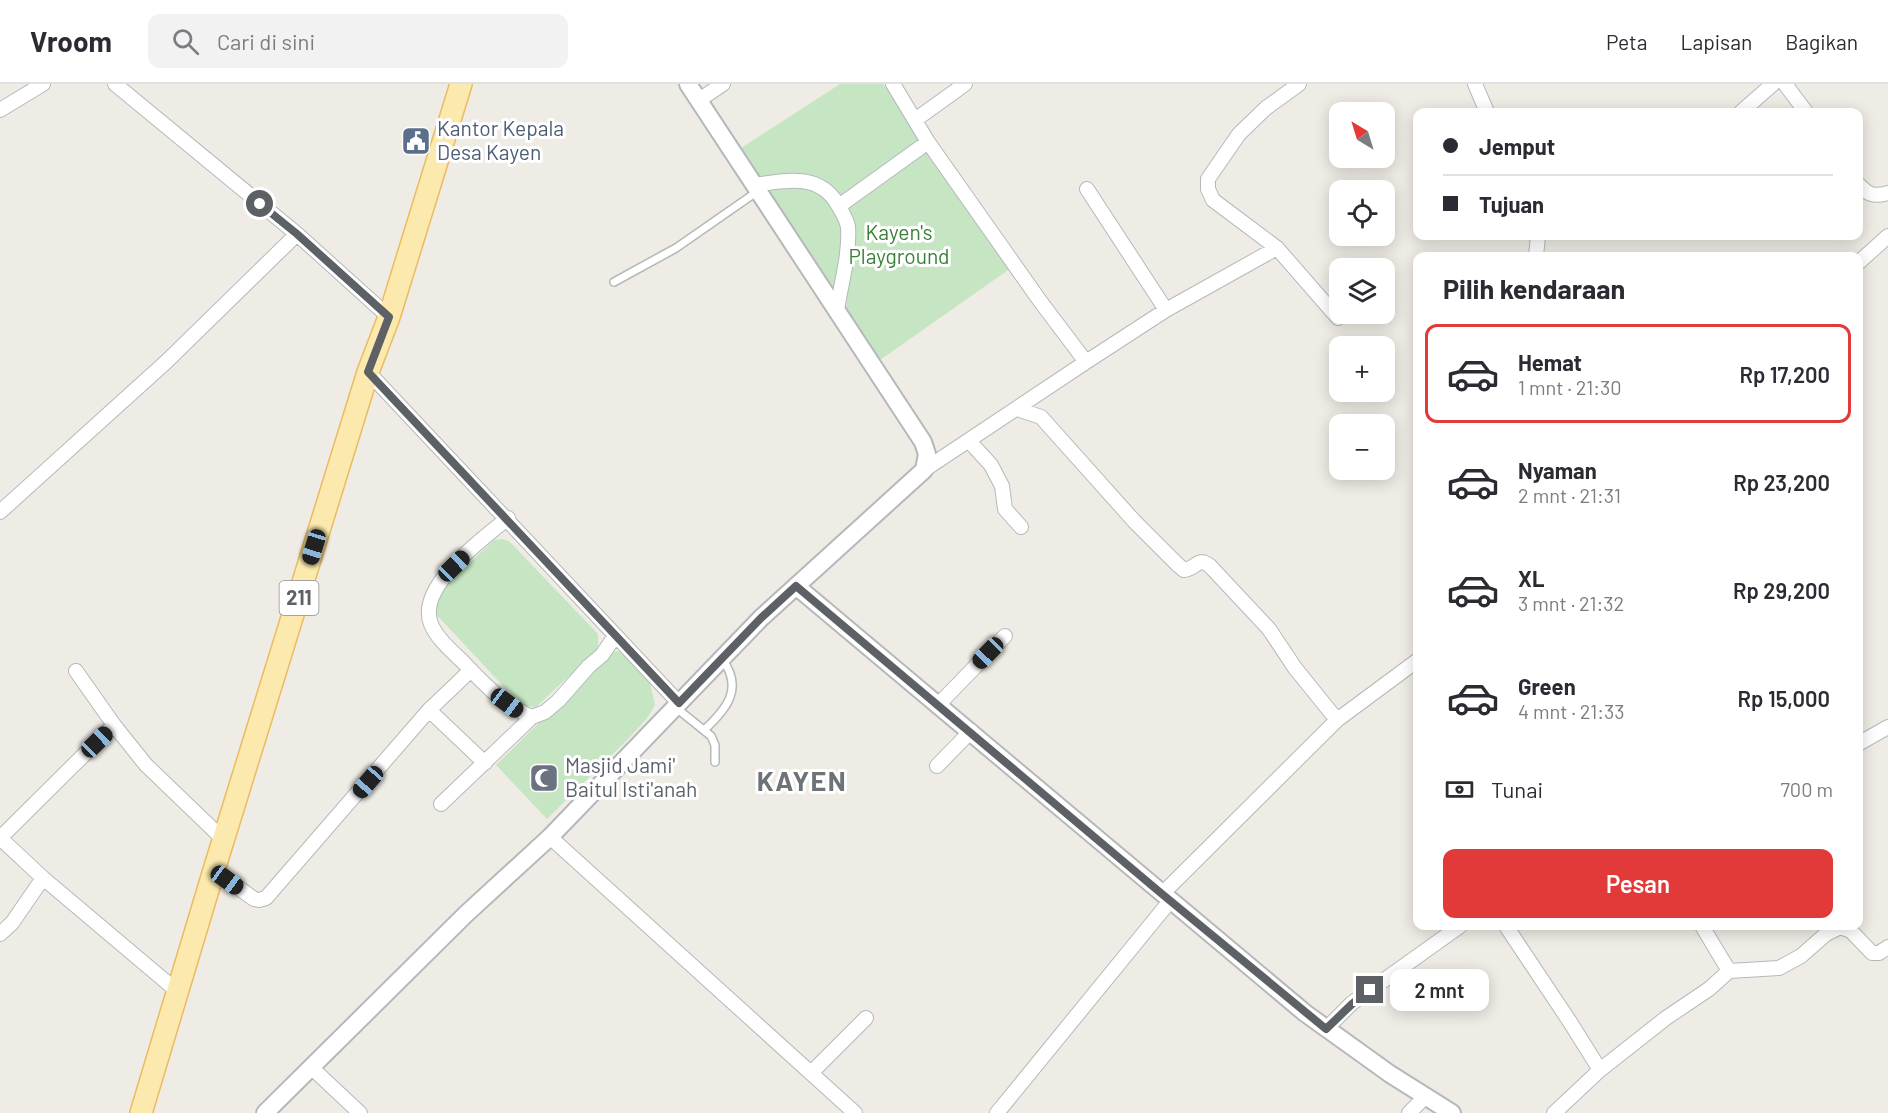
<!DOCTYPE html>
<html lang="id">
<head>
<meta charset="utf-8">
<style>
	body { margin:0; font-family:Barlow,sans-serif; background:#f2f2f3; color:#2b2b33; height:100vh; display:flex; flex-direction:column; font-size:22px; white-space:nowrap }
	* { box-sizing:border-box; margin:0 }
	p { font-size:20px; color:#7c7c81 }
	.icon { flex:none; width:33px; height:33px; fill:none; stroke:currentColor; stroke-width:2; stroke-linecap:round; stroke-linejoin:round }
	.map { position:relative; flex:1; overflow:hidden }
	.sheet { position:absolute; left:1413px; top:168px; width:450px; height:678px; display:flex; flex-direction:column; background:#fff; border-radius:12px; box-shadow:0 3px 15px #0003 }
	.sheet>* { flex:none }
	.hud { position:absolute; left:1413px; top:24px; width:450px; height:132px; border-radius:12px; box-shadow:0 3px 15px #0003; display:grid; align-content:center; height:132px; padding:0 30px; background:#fff }
	.needle { width:39px; rotate:322deg }
	.fabs { position:absolute; left:1329px; top:18px; display:grid; gap:12px }
	.fabs a { display:grid; place-items:center; width:66px; height:66px; border-radius:12px; background:#fff; box-shadow:0 3px 15px #0003; font-size:30px }
	.end { position:absolute; width:27px; height:27px; margin:-14px; border:8px solid #5d6165; background:#fff; box-shadow:0 0 0 3px #fff }
	.from { border-radius:50% }
	.bubble { position:absolute; height:42px; border-radius:12px; background:#fff; box-shadow:0 3px 15px #0003; font-size:20px; font-weight:600; line-height:42px; text-align:center }
	.car { position:absolute; width:18px; height:36px; margin:-18px -9px; border-radius:8px; box-shadow:0 0 4px 2px #0007; background:linear-gradient(#222 24%,#8ab4d8 0 40%,#222 0 76%,#8ab4d8 0 86%,#222 0) }
	.hud b { display:flex; align-items:center; gap:21px; height:57px; font-size:22px }
	.hud b+b { border-top:2px solid #e1e1e2 }
	.hud i { width:15px; height:15px; background:#2b2b33 }
	ul { padding:0; list-style:none }
	li { display:flex; align-items:center; gap:18px; height:99px; margin:0 12px 9px; padding:0 18px; border:3px solid transparent; border-radius:12px }
	li div { flex:1 }
	li b { display:block; font-size:22px }
	li em { font-style:normal; font-weight:600 }
	li.active { border-color:#e23a38 }
	li>.icon { width:54px; height:54px; stroke-width:1.5 }
	h2 { padding:0 30px; font-size:27px; line-height:72px }
	.pay { display:flex; align-items:center; gap:15px; height:66px; padding:0 30px; font-size:22px }
	.pay p { margin-inline-start:auto }
	.action { display:flex; gap:12px; margin-top:auto; padding:12px 30px }
	.action a { flex:1; height:69px; border-radius:12px; background:#e23a38; color:#fff; font-size:24px; font-weight:600; line-height:69px; text-align:center }
	header { display:flex; align-items:center; gap:36px; box-sizing:border-box; height:84px; padding:0 30px; background:#fff; border-bottom:2px solid #e1e1e2 }
	header strong { font-size:28px }
	nav { display:flex; gap:33px; margin-inline-start:auto; font-size:21px }
	.search { width:420px; height:54px; background:#f2f2f3; display:flex; align-items:center; gap:15px; box-sizing:border-box; padding:0 21px; border-radius:12px; color:#7c7c81; font-size:22px }
	.map>svg:first-child { display:block }
	.green { fill:#c5e5c3 }
	.lines { fill:none; stroke-linecap:round; stroke-linejoin:round }
	.service-casing { stroke:#b5b8bb; stroke-width:10 }
	.minor-casing { stroke:#b5b8bb; stroke-width:16 }
	.tertiary-casing { stroke:#b5b8bb; stroke-width:20 }
	.primary-casing { stroke:#ebbb61; stroke-width:24 }
	.service { stroke:#fff; stroke-width:7 }
	.minor { stroke:#fff; stroke-width:14 }
	.tertiary { stroke:#fff; stroke-width:16 }
	.primary { stroke:#fbe9ad; stroke-width:21 }
	.route { stroke:#5d6165; stroke-width:8 }
	.labels { text-anchor:middle; stroke-width:6; stroke-linejoin:round; paint-order:stroke }
	.shield { fill:#fff; stroke:#8e9093; stroke-width:1.5 }
	.shield-label { font-size:20px; font-weight:bold; fill:#5d6165 }
	.service-label { font-size:21px; fill:#4e5e75; stroke:#fff; text-anchor:start }
	.park-label { font-size:21px; fill:#3a8138; stroke:#fff }
	.worship-label { font-size:21px; fill:#5b616d; stroke:#fff; text-anchor:start }
	.district-label { font-size:27px; font-weight:bold; letter-spacing:1.5px; fill:#6e7377; stroke:#fff }
</style>
</head>
<body>
<header>
<strong>Vroom</strong>
<div class="search"><svg class="icon" aria-label="search" viewBox="0 0 24 24"><circle cx="10" cy="10" r="6"/><path d="M15 15l6 6"/></svg>Cari di sini</div>
<nav><a>Peta</a><a>Lapisan</a><a>Bagikan</a></nav>
</header>
<div class="map">
<svg width="1888" height="1029" viewBox="0 0 1888 1029">
	<rect width="100%" height="100%" fill="#efece5"/>
	<!-- green -->
	<path class="green" d="M840,0H883L1011,184L880,276L741,64Z
		M503,455L510,458L598,550V565L536,623L522,622L433,527L435,511L494,456Z
		M616,567L623,569L650,599L655,621L648,633L626,657L547,735L496,681L603,576Z"/>
	<g class="lines">
		<!-- service casing -->
		<g class="service-casing">
			<path id="service" d="M614,198L676,164L758,107
				M675,623L711,652L715,661V678
				M704,646C727,625 744,604 722,575"/>
		</g>
		<!-- minor casing -->
		<g class="minor-casing">
			<path id="minor" d="M115,0L297,150L389,233
				M893,0L928,58L1040,217L1086,278L924,386
				M1299,0L1266,24L1239,50L1208,95V105L1213,116L1277,164L1338,234
				M1475,0L1487,28
				M1785,0L1806,28
				M699,16L723,0
				M0,26L43,0
				M1741,28L1773,0
				M915,36L965,0
				M1858,100C1868,111 1874,113 1888,109
				M755,101C787,96 820,89 838,121C842,128 847,136 848,143C850,170 841,199 837,226
				M1087,105L1166,226
				M839,122L928,58
				M1536,172L1538,152
				M1858,179L1888,152
				M1086,278L1166,226L1277,164
				M368,288L679,619
				M1017,325L1041,333L1134,437L1178,481L1184,486C1196,485 1198,472 1210,482L1269,545L1295,584L1337,636L1162,810
				M969,357L991,381L1002,402L1005,425L1021,443
				M0,428L166,278L297,150
				M508,434C482,455 416,503 431,540C437,555 453,568 464,579C484,600 505,622 532,633L545,628L558,617L589,582L602,571L615,552
				M76,587L114,641L146,681L223,755
				M939,620L1005,552
				M429,626L471,586
				M1337,636L1418,576
				M114,641L0,754L43,794L177,907
				M1858,660L1888,643
				M937,682L971,647
				M441,720L532,633
				M550,753L855,1029
				M214,786L254,815L259,816L266,814L429,626L485,679
				M1506,842L1570,938L1600,986L1666,934L1709,905L1729,887L1779,884L1801,872L1826,850L1840,843L1851,847L1872,869H1879L1888,863
				M1702,842L1729,887
				M0,850L12,839L43,794
				M1326,945L1352,919L1460,842
				M312,984L360,1029
				M811,989L866,934
				M997,1029L1170,817
				M1409,1029L1426,1012
				M1554,1029L1600,986"/>
		</g>
		<!-- tertiary casing -->
		<g class="tertiary-casing">
			<path id="tertiary" d="M796,502L1305,929L1390,990L1452,1029
				M265,1029L466,830L550,753L761,534L924,386L927,370L923,358L688,0"/>
		</g>
		<!-- primary casing -->
		<g class="primary-casing">
			<path id="primary" d="M141,1029L214,786L368,288L389,233L461,0"/>
		</g>
		<!-- service -->
		<use href="#service" class="service"/>
		<!-- minor -->
		<use href="#minor" class="minor"/>
		<!-- tertiary -->
		<use href="#tertiary" class="tertiary"/>
		<!-- primary -->
		<use href="#primary" class="primary"/>
	</g>
	<g class="lines">
		<!-- route -->
		<path class="route" d="M260,120L297,150L389,233L368,288L679,619L761,534L796,502L1162,810L1326,945L1352,920L1370,906"/>
	</g>
	<!-- icons -->
	<defs>
		<g id="civic-square" transform="scale(1.5)"><rect x="-9" y="-9" width="18" height="18" rx="4" fill="#5c6f8a" stroke="#fff"/><path d="M-.6-6.5H3V-4.5H.6V-3L4-1V1h2V6H-6V1h2V-1L-.6-3ZM-1.2 2.5V6h2.4V2.5Z" fill="#fff"/></g>
		<g id="mosque-square" transform="scale(1.5)"><rect x="-9" y="-9" width="18" height="18" rx="4" fill="#6b7280" stroke="#fff"/><path d="M3.5-4.9A6 6 0 1 0 3.5 4.9A5 5 0 1 1 3.5-4.9Z" fill="#fff"/></g>
	</defs>
	<g fill-rule="evenodd">
		<use href="#civic-square" x="416" y="57"/>
		<use href="#mosque-square" x="544" y="694"/>
	</g>
	<g class="labels">
		<!-- shield labels -->
		<rect class="shield" x="279.5" y="497" width="39" height="34" rx="4.5"/>
		<g class="shield-label">
			<text x="299" y="521">211</text>
		</g>
		<!-- service labels -->
		<g class="service-label">
			<text x="437" y="52">Kantor Kepala<tspan x="437" dy="24">Desa Kayen</tspan></text>
		</g>
		<!-- park labels -->
		<g class="park-label">
			<text x="899" y="156">Kayen's<tspan x="899" dy="24">Playground</tspan></text>
		</g>
		<!-- worship labels -->
		<g class="worship-label">
			<text x="565" y="689">Masjid Jami'<tspan x="565" dy="24">Baitul Isti'anah</tspan></text>
		</g>
		<!-- district labels -->
		<g class="district-label">
			<text x="802" y="707">KAYEN</text>
		</g>
	</g>
</svg>
<div class="fabs">
<a><svg class="needle" viewBox="-14 -14 28 28"><path d="M0-13l5 13h-10z" fill="#e53935"/><path d="M0 13l5-13h-10z" fill="#7c7c81"/></svg></a>
<a><svg class="icon" aria-label="locate" viewBox="0 0 24 24"><circle cx="12" cy="12" r="6"/><path d="M12 2v4M12 18v4M2 12h4M18 12h4"/></svg></a>
<a><svg class="icon" aria-label="layers" viewBox="0 0 24 24"><path d="M12 4l9 5-9 5-9-5zM3 14l9 5 9-5"/></svg></a>
<a>+</a>
<a>−</a>
</div>
<i class="end from" style="left:260px;top:120px"></i>
<i class="end" style="left:1370px;top:906px"></i>
<div class="bubble" style="left:1390px;top:885px;width:99px">2 mnt</div>
<i class="car" style="left:314px;top:463px;rotate:197deg"></i>
<i class="car" style="left:454px;top:482px;rotate:46deg"></i>
<i class="car" style="left:988px;top:569px;rotate:224deg"></i>
<i class="car" style="left:507px;top:619px;rotate:127deg"></i>
<i class="car" style="left:97px;top:658px;rotate:46deg"></i>
<i class="car" style="left:368px;top:698px;rotate:221deg"></i>
<i class="car" style="left:227px;top:796px;rotate:126deg"></i>
<div class="hud">
<b><i class="from"></i>Jemput</b>
<b><i></i>Tujuan</b>
</div>
<section class="sheet">
<h2>Pilih kendaraan</h2>
<ul>
<li class="active"><svg class="icon" aria-label="car" viewBox="0 0 24 24"><path d="M5 17H2v-5l4-1 3-4h7l3 4 3 1v5h-3M9 17h6M6 11h13"/><circle cx="7" cy="17" r="2"/><circle cx="17" cy="17" r="2"/></svg><div><b>Hemat</b><p>1 mnt · 21:30</p></div><em>Rp 17,200</em></li>
<li><svg class="icon" aria-label="car" viewBox="0 0 24 24"><path d="M5 17H2v-5l4-1 3-4h7l3 4 3 1v5h-3M9 17h6M6 11h13"/><circle cx="7" cy="17" r="2"/><circle cx="17" cy="17" r="2"/></svg><div><b>Nyaman</b><p>2 mnt · 21:31</p></div><em>Rp 23,200</em></li>
<li><svg class="icon" aria-label="car" viewBox="0 0 24 24"><path d="M5 17H2v-5l4-1 3-4h7l3 4 3 1v5h-3M9 17h6M6 11h13"/><circle cx="7" cy="17" r="2"/><circle cx="17" cy="17" r="2"/></svg><div><b>XL</b><p>3 mnt · 21:32</p></div><em>Rp 29,200</em></li>
<li><svg class="icon" aria-label="car" viewBox="0 0 24 24"><path d="M5 17H2v-5l4-1 3-4h7l3 4 3 1v5h-3M9 17h6M6 11h13"/><circle cx="7" cy="17" r="2"/><circle cx="17" cy="17" r="2"/></svg><div><b>Green</b><p>4 mnt · 21:33</p></div><em>Rp 15,000</em></li>
</ul>
<div class="pay"><svg class="icon" aria-label="cash" viewBox="0 0 24 24"><path d="M3 7h18v10H3z"/><circle cx="12" cy="12" r="2"/></svg>Tunai<p>700 m</p></div>
<div class="action"><a>Pesan</a></div>
</section>
</div>
</body>
</html>
